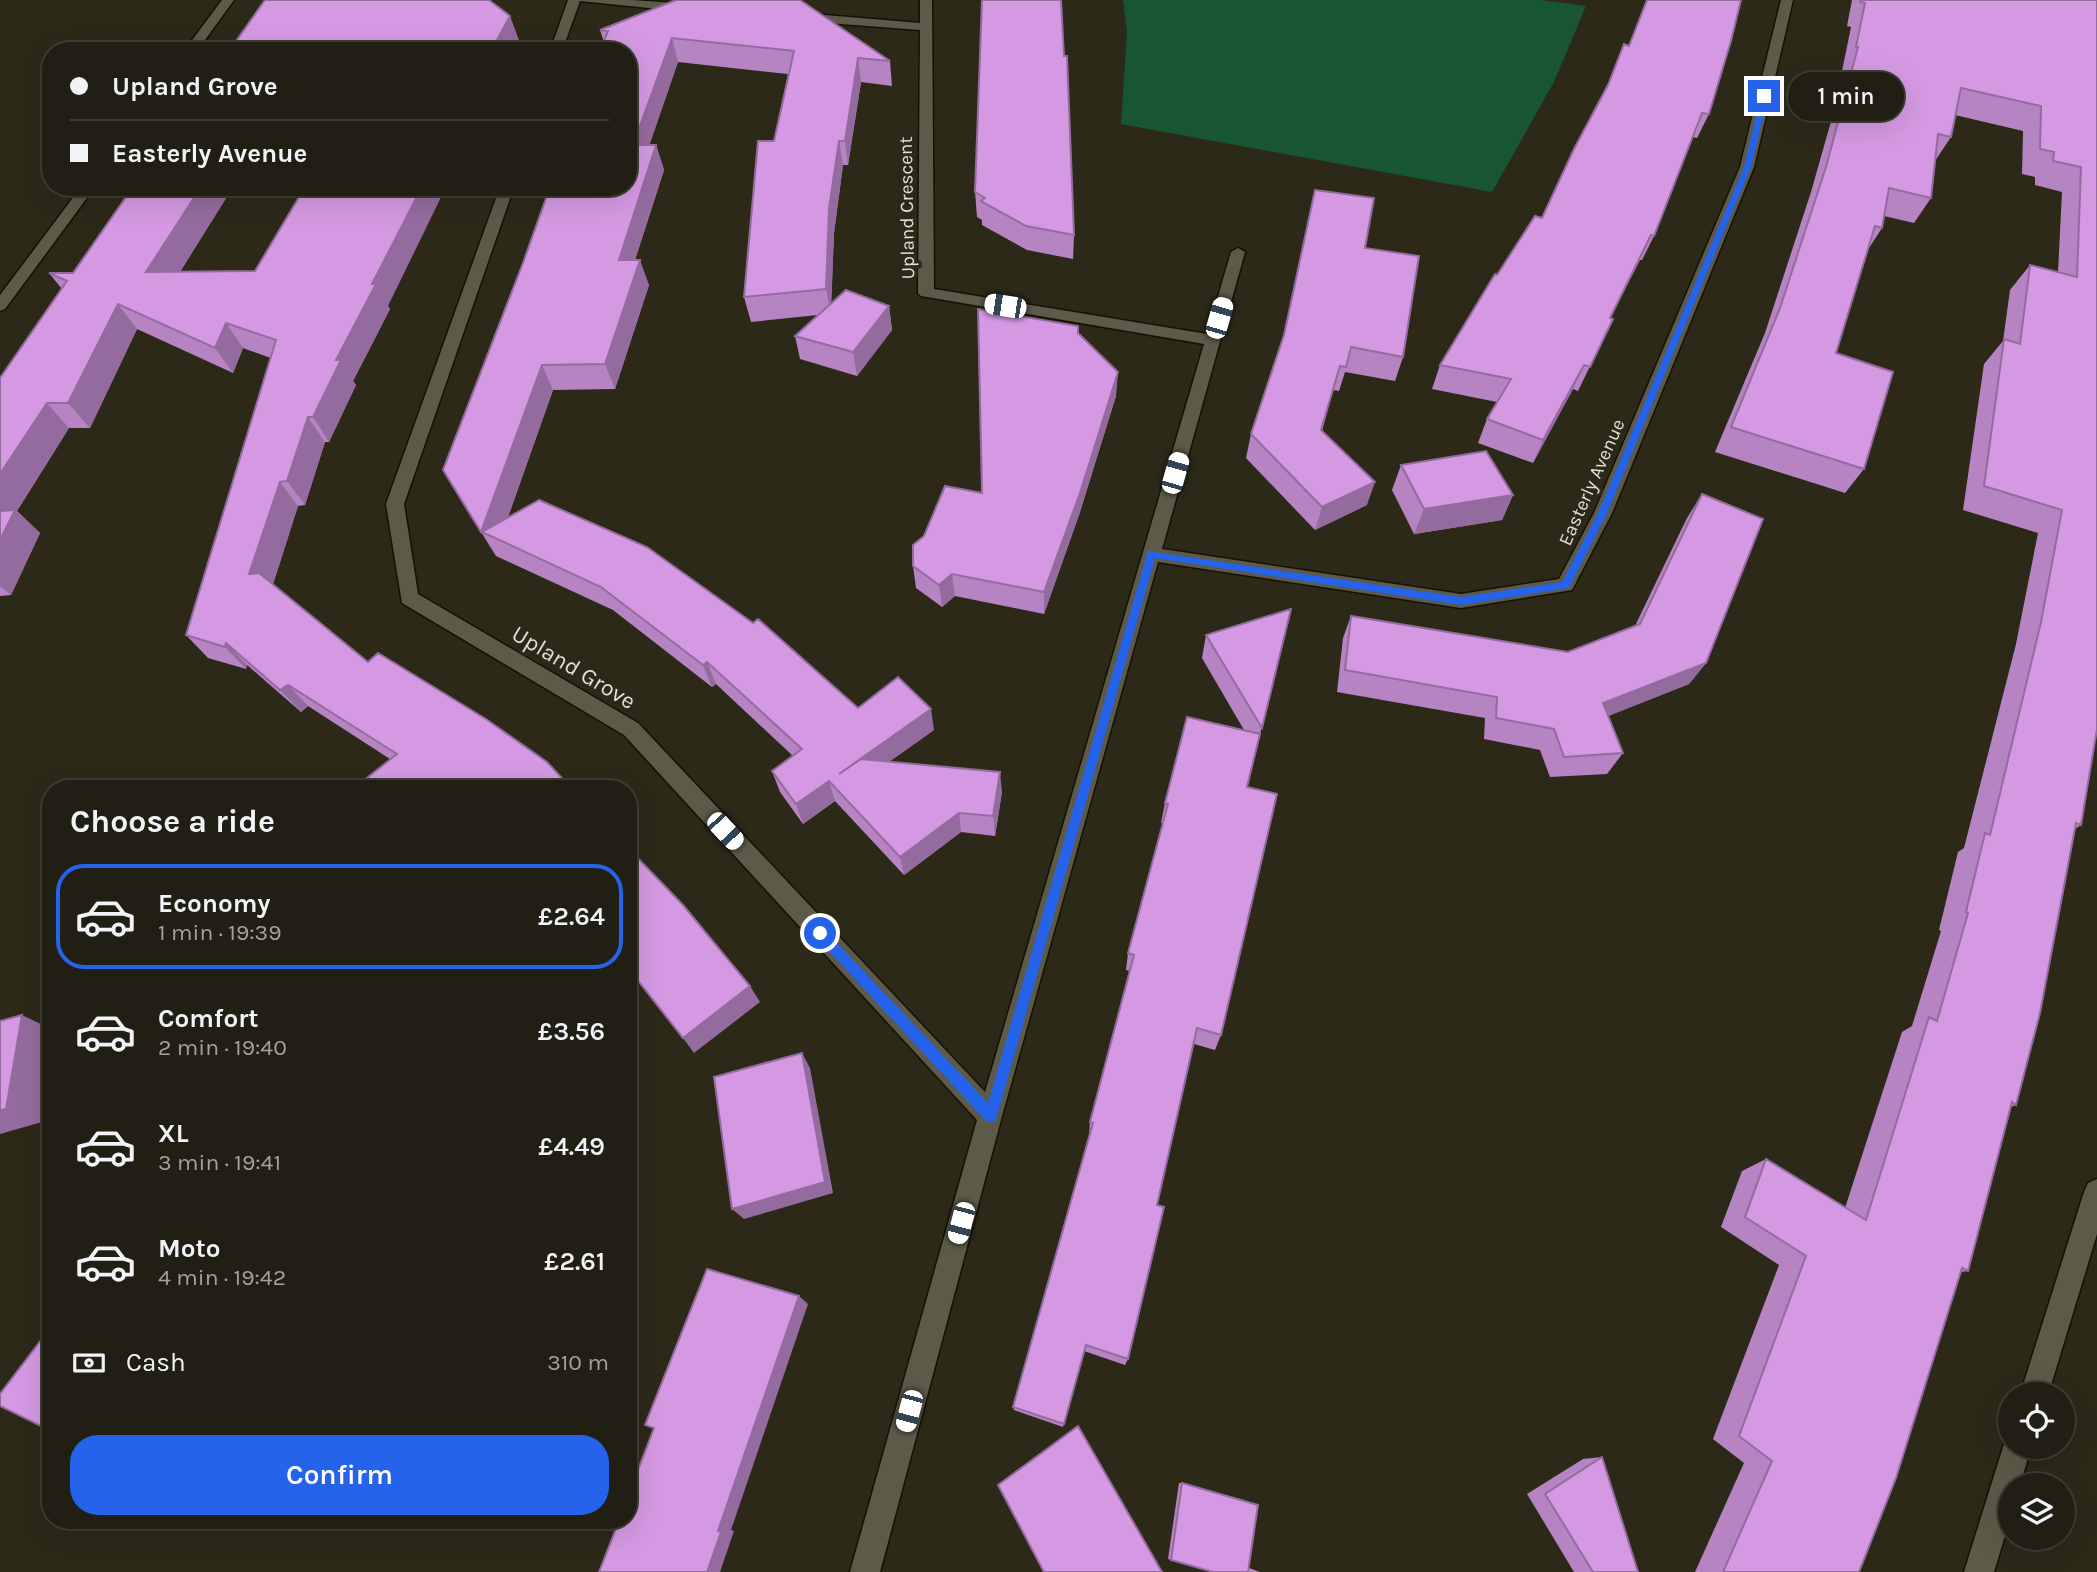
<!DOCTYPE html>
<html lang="en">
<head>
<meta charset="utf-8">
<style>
	body { margin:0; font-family:Karla,sans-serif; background:#29271c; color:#f1f3f6; height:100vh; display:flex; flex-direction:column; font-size:26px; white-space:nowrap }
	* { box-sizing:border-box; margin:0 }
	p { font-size:23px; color:#a2a2a0 }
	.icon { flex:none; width:38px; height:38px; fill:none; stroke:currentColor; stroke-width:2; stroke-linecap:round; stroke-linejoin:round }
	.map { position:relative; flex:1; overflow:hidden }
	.side { position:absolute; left:42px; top:780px; width:595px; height:749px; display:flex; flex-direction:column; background:#211f13; border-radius:28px; box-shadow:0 7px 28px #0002,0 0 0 2px #3e3d33 }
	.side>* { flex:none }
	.banner { position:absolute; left:42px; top:42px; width:595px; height:154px; border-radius:28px; box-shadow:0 7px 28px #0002,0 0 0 2px #3e3d33; display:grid; align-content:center; height:154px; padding:0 28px; background:#211f13 }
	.tools { position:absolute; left:1998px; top:1382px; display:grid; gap:14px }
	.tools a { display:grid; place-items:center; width:77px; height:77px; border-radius:50%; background:#211f13; box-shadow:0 7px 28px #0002,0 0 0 2px #3e3d33; font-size:35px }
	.end { position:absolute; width:32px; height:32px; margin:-16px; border:9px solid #2563eb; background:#fff; box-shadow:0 0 0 4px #fff }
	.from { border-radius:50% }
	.bubble { position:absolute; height:49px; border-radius:24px; background:#211f13; box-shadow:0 7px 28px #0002,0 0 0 2px #3e3d33; font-size:23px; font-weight:600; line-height:49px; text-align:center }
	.car { position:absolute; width:21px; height:42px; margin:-21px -10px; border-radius:9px; box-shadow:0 0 5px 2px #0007; background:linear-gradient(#fff 24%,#345 0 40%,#fff 0 76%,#345 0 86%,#fff 0) }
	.banner b { display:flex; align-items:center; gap:24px; height:66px; font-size:26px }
	.banner b+b { border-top:2px solid #3e3d33 }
	.banner i { width:18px; height:18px; background:#f1f3f6 }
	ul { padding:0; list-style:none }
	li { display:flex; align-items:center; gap:21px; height:105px; margin:0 14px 10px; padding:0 14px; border:4px solid transparent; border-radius:28px }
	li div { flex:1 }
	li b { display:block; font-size:26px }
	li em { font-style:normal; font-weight:600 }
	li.on { border-color:#2563eb }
	li>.icon { width:63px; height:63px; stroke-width:1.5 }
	h2 { padding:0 28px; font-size:32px; line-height:84px }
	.pay { display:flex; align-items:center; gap:18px; height:77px; padding:0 28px; font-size:26px }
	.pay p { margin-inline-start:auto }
	.cta { display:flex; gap:14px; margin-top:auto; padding:14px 28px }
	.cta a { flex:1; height:80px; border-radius:28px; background:#2563eb; color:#fff; font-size:28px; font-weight:600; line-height:80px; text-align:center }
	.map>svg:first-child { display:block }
	.green { fill:#185531 }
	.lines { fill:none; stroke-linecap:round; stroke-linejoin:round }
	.street-casing { stroke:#141204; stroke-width:3 }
	.street { fill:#5d5a49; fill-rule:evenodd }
	.wall { fill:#b684c2 }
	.shaded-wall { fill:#946b9e }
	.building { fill:#d499e2; stroke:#946b9e; stroke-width:2 }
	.route { fill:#2563eb }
	.labels { text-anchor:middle; stroke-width:7; stroke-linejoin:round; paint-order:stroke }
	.far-street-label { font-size:19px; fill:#e0dfd5; stroke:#2c2919 }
	.street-label { font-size:23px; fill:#e0dfd5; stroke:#2c2919 }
</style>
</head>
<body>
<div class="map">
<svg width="2097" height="1572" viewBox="0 0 2097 1572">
	<rect width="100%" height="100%" fill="#2c2919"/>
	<!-- green -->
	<path class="green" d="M1123,0H1541L1586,6L1554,82L1492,192L1121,124L1127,31Z"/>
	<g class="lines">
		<!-- street casing -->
		<g class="street-casing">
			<path id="street" d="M222,0H234L197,51H184Z
				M568,0H632L688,4L694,8L688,12L580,1L562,51H550Z
				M920,0H932L934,289L1207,334L1231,252L1238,248L1245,252L1162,549L1461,594L1559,579L1594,513L1740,167L1781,0H1793L1754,167L1612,513L1572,590L1461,608L1158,562L1002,1116L880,1572H850L977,1120L624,735L402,603L386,504L500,187H514L404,504L418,594L638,723L985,1092L1204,344L921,296L918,293L920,30L801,21L795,17L801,13L920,23Z
				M81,187H95L5,309L0,311V295Z
				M2097,1179V1234L2048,1395H2020L2084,1192L2088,1183Z
				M2011,1435V1447H2031L2020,1486H2011V1516L1994,1572H1964L2003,1447L2007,1437Z"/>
		</g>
		<!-- street -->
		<use href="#street" class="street"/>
	</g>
	<!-- wall -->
	<path class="wall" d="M1852,0H2097L2081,825L2075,829L2016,1105L2011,1107L1968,1271L1961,1272L1859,1572H1695L1744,1463L1713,1439L1779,1265L1721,1227L1742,1171L1766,1159L1845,1208L1902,1032L1912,1026L1941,931L1939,930L1958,852L1964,848L2016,644L2038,533L1963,510L1984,364L2003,341L2010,290L2030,265L2058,272L2062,192L2035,185V177L2022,174L2023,131L1955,115L1951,137L1935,161L1931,198L1914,223L1884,216L1882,228L1869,248L1836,353L1864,469L1845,493L1715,452L1765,333L1811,192L1845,72L1842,71L1851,27L1847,26Z
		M600,30L890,61L892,86L861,82L848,165H843L834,233L831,303L889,306L892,330L857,376L800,359L795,336L818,315L751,322L744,297L774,141L788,74L678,62L649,145H656L664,170L635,260L649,285L615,389L553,390L508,517L858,708L934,730L890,761L1002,792L995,836L961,832L904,875L835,801L803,824L780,792L772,771L793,756L716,684L712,687L613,610L496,556L443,470L523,263L604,42Z
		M1607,85L1709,114L1697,138L1692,137L1654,236L1642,260H1640L1610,318L1613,319L1578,391L1573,389L1533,463L1478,443L1487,419L1497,402L1432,389L1440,365L1497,275L1542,218Z
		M133,187H233L180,272L388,306L390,309L353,381L356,385L329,442H325L305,505L298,506L273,584L368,662L486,719L390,759L308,706L301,712L247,665L246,669L208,658L186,635L271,358L243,348L233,373L137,329L90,428H69L17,511L40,533L11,595L0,596V378L62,289L49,273H73Z
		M975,192L1074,235L1073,259L1027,250L982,225V220L977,217Z
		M1365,248L1403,357L1395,381L1345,372L1339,391L1333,390L1322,431L1367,505L1315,530L1246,458L1251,434Z
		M1078,333L1116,396L1079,515L1044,614L955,596L942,607L916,588L913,566L924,536L982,493Z
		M1401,465L1513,495L1502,520L1414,534L1392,490Z
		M1702,494L1706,663L1689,684L1608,716L1623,753L1607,774L1550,777L1540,750L1484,739L1485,718L1337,692L1343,638L1351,616L1568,652L1635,626L1687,518Z
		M1291,609L1247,787L1221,1035L1215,1050L1194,1044L1157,1205L1128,1359L1125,1365L1084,1351L1063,1427L1014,1410L1013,1407L1089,1135L1090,1122L1130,971L1126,970L1128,953L1163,823H1161L1165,803L1244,730L1202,658L1206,635Z
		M1602,1457L1638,1572H1574L1527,1494L1583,1459Z
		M1179,1483H1182L1249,1568L1260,1572H1213L1168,1559Z"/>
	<!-- shaded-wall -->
	<path class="shaded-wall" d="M510,16L519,40L513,51H491Z
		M672,38L678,62L641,170L633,145Z
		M858,58L861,82L848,165L845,141Z
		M839,141L843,165L834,233L831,314L826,289L829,208Z
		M656,145L664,170L627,285L619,260Z
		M201,187H233L164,297L146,272Z
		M422,187H446L388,306L390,309L353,381L356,385L329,442L313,417L336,360L372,284Z
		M640,260L649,285L615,389L605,364Z
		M118,304L137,329L90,428L68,403Z
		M889,306L892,330L857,376L853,352Z
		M226,323L243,348L233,373L215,348Z
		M542,365L553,390L500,540L482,532L495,555L481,532Z
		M1584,365L1573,389L1533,463L1543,440Z
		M1118,372L1116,396L1079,515L1044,614V592Z
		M47,403L69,428L17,511L40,533L11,595L0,586V474Z
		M308,417L325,442L305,505L287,481Z
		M280,482L298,506L269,597L249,574Z
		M1375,482L1367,505L1315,530L1322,507Z
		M1513,495L1502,520L1414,534L1424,509Z
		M952,574L955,596L942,607L939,585Z
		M226,643L247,665L246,669L225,647Z
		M707,662L716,684L712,687L703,665Z
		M1706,663L1689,684L1588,724L1603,703Z
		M288,685L308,706L301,712L280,690Z
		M931,709L934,730L844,794L839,774Z
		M1000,772L1002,792L995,836L993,816Z
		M829,781L835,801L803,824L796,804Z
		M959,813L961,832L904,875L900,857Z
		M750,986L760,1002L694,1053L683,1038Z
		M22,1015L51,1029V1063L42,1122L0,1134V1110Z
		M802,1053L810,1068L833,1193L744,1219L732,1209Z
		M799,1296L808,1304L731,1530L734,1531L720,1572H707L718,1531Z"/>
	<!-- building -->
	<path class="building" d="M265,0H489L510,16L491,51H229Z
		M676,0H800L890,61L858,58L845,141H839L829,208L826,289L744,297L758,141H774L794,51L672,38L633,145H656L619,260H640L605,364L542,365L481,532L443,470L523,263L550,187H628V51H600L608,31L600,30Z
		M982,0H1061L1064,56H1067L1074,235L1026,226L981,201L985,198L975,192Z
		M1647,0H1741L1731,41L1709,114L1702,113L1654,236L1651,235L1610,318L1613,319L1590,367L1584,365L1543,440L1487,419L1511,379L1440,365L1495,274L1497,275L1535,216L1542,218L1574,149L1608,85L1624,44L1629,46Z
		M1861,0H2097V729L2081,825L2076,823L2040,1013L2016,1105L2012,1102L1968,1271L1962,1268L1896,1478L1859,1572H1723L1772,1461L1739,1436L1806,1256L1745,1217L1766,1159L1866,1220L1929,1017L1937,1021L1968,913L1966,912L1985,833L1990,835L2041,622L2062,510L1984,486L2004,339L2020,344L2030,265L2077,277L2081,167L2053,161L2054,152L2040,149L2041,106L1961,88L1951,137L1938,134L1931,198L1889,188L1882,228L1875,226L1836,353L1893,372L1864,469L1731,427L1780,308L1826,167L1858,47H1856L1865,3L1860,2Z
		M133,187H201L146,272L255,271L305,187H422L372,284H376L336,360H341L313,417H308L287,481L280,482L249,574L259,573L368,662L378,653L486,719L547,762L572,789H353L397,754L288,685L280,690L226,643L225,647L186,635L276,340L226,323L215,348L118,304L68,403H47L0,474V378L67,281L49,273H73Z
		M1315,190L1374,198L1365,248L1419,256L1403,357L1351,347L1346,367L1340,366L1321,430L1375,482L1322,507L1251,434L1284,335Z
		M846,290L889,306L853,352L795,336Z
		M978,309L1078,326V333L1118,372L1080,493L1044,592L952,574L939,585L913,566V545L924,536L945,486L982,493Z
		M1486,451L1513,495L1424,509L1401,465Z
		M1702,494L1763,519L1706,663L1603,703L1623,753L1564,757L1554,729L1496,718L1497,697L1345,670L1351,616L1568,652L1640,624Z
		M539,500L647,547L753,623L758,619L858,708L898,677L931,709L839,774L861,759L1000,772L993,816L959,813L900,857L829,781L796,804L772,771L802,749L707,662L703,665L601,587L482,532Z
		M15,510L0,540V511Z
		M1291,609L1262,728L1206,635Z
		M1187,717L1260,734L1247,787L1277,794L1221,1035L1197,1028L1157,1205L1164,1207L1128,1359L1086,1345L1064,1424L1013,1407L1093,1123L1090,1122L1134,955L1128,953L1168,804L1165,803Z
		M628,848L683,905L750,986L683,1038L628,968Z
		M22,1015L6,1109L0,1110V1021Z
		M802,1053L825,1182L732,1209L714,1077Z
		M51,1100V1110L47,1103Z
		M707,1269L799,1296L718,1531L721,1532L707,1572H599L619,1521H628V1496L654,1428L645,1425Z
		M51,1327V1431L0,1406V1394Z
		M1078,1426L1162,1572H1044L998,1485Z
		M1602,1457L1638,1572H1593L1545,1494Z
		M1182,1483L1258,1505L1248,1572H1213L1171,1560Z"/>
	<!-- route -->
	<path class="route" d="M1764,93L1768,96L1751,167L1607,513L1569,588L1461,605L1155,558L997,1116L995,1121H986L816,937V929H824L988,1103L1148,551L1461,597L1562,582L1598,513L1744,167L1761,96Z"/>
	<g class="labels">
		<!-- far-street labels -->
		<g class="far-street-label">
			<text transform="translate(906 208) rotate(-91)" y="7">Upland Crescent</text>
			<text transform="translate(1591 482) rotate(-66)" y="7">Easterly Avenue</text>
		</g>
		<!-- street labels -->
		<g class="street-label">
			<text transform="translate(574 667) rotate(31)" y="8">Upland Grove</text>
		</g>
	</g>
</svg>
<div class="tools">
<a><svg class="icon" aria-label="locate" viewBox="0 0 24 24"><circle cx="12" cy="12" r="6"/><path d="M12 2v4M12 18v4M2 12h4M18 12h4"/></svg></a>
<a><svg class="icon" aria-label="layers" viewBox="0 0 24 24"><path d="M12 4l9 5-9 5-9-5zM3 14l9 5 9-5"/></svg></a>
</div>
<i class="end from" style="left:820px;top:933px"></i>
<i class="end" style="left:1764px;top:96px"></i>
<div class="bubble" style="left:1788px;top:72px;width:116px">1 min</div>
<i class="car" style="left:1005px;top:306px;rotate:279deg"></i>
<i class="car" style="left:1219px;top:318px;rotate:16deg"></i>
<i class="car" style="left:1175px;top:473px;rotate:16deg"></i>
<i class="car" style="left:725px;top:831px;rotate:137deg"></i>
<i class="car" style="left:961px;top:1223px;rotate:195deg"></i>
<i class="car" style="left:909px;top:1411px;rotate:195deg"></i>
<div class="banner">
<b><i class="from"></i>Upland Grove</b>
<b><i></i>Easterly Avenue</b>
</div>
<section class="side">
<h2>Choose a ride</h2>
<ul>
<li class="on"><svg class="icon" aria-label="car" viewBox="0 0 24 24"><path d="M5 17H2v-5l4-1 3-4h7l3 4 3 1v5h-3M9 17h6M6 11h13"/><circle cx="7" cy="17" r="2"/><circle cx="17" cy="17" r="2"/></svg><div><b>Economy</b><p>1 min · 19:39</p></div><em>£2.64</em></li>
<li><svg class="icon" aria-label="car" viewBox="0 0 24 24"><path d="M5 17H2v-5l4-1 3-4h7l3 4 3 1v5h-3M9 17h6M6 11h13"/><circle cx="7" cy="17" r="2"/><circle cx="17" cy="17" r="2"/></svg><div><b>Comfort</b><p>2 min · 19:40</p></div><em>£3.56</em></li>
<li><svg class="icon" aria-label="car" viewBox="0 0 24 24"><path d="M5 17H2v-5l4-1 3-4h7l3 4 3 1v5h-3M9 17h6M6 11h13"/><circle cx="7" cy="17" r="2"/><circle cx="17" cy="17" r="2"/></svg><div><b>XL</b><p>3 min · 19:41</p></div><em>£4.49</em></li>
<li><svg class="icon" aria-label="car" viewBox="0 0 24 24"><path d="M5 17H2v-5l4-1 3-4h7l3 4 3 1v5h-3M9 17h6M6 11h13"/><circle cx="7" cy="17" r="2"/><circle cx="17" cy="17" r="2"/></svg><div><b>Moto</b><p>4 min · 19:42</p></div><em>£2.61</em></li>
</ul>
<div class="pay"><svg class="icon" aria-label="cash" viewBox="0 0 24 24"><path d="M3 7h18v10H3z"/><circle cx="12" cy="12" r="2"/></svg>Cash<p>310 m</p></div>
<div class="cta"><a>Confirm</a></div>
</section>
</div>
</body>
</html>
